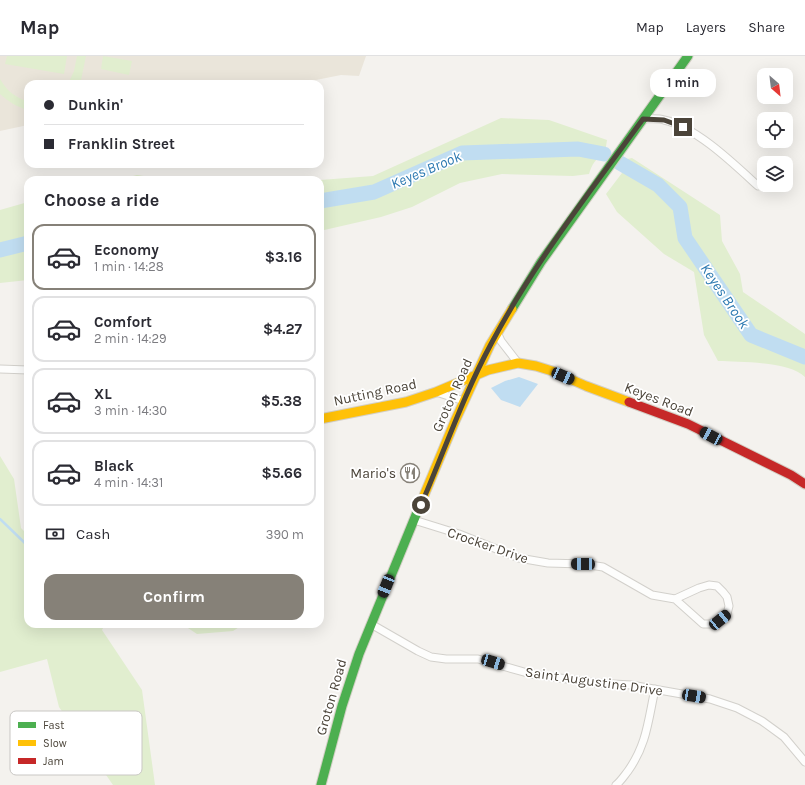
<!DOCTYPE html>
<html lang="en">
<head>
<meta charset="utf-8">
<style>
	body { margin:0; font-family:Karla,sans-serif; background:#f2f2f3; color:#2b2b33; height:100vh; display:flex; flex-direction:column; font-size:15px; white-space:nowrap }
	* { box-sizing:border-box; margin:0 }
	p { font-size:13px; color:#7c7c81 }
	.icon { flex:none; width:22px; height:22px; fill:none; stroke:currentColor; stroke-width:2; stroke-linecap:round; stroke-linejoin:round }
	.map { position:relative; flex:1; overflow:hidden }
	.side { position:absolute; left:24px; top:120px; width:300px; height:452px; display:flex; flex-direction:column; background:#fff; border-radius:12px; box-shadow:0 4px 16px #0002 }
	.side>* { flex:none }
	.banner { position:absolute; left:24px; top:24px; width:300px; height:88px; border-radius:12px; box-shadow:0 4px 16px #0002; display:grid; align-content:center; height:88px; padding:0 20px; background:#fff }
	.needle { width:26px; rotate:152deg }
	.controls { position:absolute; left:757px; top:12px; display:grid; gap:8px }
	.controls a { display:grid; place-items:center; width:36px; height:36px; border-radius:8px; background:#fff; box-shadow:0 4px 16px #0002; font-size:20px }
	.end { position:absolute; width:18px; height:18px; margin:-9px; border:5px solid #4b4439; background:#fff; box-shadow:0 0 0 2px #fff }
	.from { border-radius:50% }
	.bubble { position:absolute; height:28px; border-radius:12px; background:#fff; box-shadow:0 4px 16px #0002; font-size:13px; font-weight:700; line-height:28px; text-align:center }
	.car { position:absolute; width:12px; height:24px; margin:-12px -6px; border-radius:5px; box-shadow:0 0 3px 1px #0007; background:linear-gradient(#222 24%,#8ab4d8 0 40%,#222 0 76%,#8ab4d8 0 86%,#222 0) }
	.banner b { display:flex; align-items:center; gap:14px; height:38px; font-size:15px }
	.banner b+b { border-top:1px solid #e1e1e2 }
	.banner i { width:10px; height:10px; background:#2b2b33 }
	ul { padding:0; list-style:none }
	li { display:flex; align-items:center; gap:12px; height:66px; margin:0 8px 6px; padding:0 12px; border:2px solid #e1e1e2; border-radius:12px }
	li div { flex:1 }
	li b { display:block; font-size:15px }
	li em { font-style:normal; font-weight:700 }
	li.selected { border-color:#868178 }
	li>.icon { width:36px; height:36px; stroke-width:1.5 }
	h2 { padding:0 20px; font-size:18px; line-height:48px }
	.pay { display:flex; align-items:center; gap:10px; height:44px; padding:0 20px; font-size:15px }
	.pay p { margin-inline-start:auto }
	.button { display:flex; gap:8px; margin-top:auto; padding:8px 20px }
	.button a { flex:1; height:46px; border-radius:12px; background:#868178; color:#fff; font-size:16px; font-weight:700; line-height:46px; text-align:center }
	header { display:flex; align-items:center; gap:24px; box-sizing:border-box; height:56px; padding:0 20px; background:#fff; border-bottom:1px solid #e1e1e2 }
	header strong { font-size:19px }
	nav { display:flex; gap:22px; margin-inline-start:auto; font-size:14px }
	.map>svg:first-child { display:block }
	.education { fill:#eae5da }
	.green { fill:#e1eecf }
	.water { fill:#c0ddf1 }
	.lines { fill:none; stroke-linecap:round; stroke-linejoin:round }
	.stream { stroke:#c0ddf1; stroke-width:2.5 }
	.river { stroke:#c0ddf1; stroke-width:15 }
	.street-casing { stroke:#d2d0cb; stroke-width:9 }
	.fast-casing { stroke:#d3cfc5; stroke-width:11 }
	.slow-casing { stroke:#d3cfc5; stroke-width:11 }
	.jam-casing { stroke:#d3cfc5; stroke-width:11 }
	.street { stroke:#fdfdfc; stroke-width:7 }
	.fast { stroke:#4caf50; stroke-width:9 }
	.slow { stroke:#ffc107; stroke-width:9 }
	.jam { stroke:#c62828; stroke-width:9 }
	.route { stroke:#4b4439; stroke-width:5 }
	.labels { text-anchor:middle; stroke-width:3.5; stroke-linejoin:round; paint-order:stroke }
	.street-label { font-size:14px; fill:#4b4439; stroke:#fff }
	.poi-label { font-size:14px; fill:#4b4439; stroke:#fff; text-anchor:end }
	.water-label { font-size:15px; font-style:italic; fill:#2e7ab2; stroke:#fff }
	.key { fill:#fff; stroke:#c9c7c4; stroke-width:1 }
	.key-label { font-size:11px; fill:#4b4439 }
</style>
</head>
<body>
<header>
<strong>Map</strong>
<nav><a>Map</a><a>Layers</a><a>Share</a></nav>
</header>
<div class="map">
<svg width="805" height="729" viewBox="0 0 805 729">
	<rect width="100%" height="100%" fill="#f4f2ee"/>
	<!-- education -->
	<path class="education" d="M0,0H366L359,20L341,19L296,28H28V69L0,75Z"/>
	<!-- green -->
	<path class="green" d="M7,0H67L64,18L5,8Z
		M77,0H86L81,24L79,28H68L74,15Z
		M103,0L132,5L129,19L101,13Z
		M0,23C8,36 14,40 28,46V54C17,51 9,46 0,38Z
		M501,62L549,64L607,84L605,97C596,102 592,108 589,118L573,120L502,118L460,127L412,151L381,161L320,175V124L373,120Z
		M632,102L720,159L722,185L740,218L743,236L805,278V321C790,305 739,306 718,305L704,279L694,216L664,198L617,156L606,138L622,117L618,109L622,104Z
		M137,119L171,124H117Z
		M28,146V224L0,227V154Z
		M0,400L14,423L21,472L28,479V568H105L102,574L142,634L155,729H113L59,651L47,603L0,616Z
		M182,568H244L233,575L197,578Z"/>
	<!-- water -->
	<path class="water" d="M519,321L538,328L520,351L501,344L491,332L505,325Z"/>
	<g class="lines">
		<!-- stream -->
		<path class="stream" d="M0,463L28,490"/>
		<!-- river -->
		<path class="river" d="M620,107L658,129L680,151L685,182L751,279L805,301
			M320,145L374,136L462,97L578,93L604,98
			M0,194L28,187"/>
		<!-- street casing -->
		<g class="street-casing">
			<path id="street" d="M643,63C650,63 658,62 664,64C696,71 734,108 758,130
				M497,276L501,285L518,307
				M0,313L28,314
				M436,336L464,345
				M414,464L459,478L519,502L548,507L583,508L603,511L652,539L675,543L703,568H712L720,564L727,558L729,550L727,541L723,536L717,530L709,529L699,532L675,543
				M371,568L418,595L431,601L446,603H478L531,618L596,627L631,629L710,643L737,652L762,665L784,681L805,706
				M616,729C621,725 624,720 628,715C647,688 648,665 655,633"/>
		</g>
		<!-- fast casing -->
		<g class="fast-casing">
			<path id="fast" d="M512,253L541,206L688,0
				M321,729L342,650L359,598L420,449"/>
		</g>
		<!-- slow casing -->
		<g class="slow-casing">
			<path id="slow" d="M320,363L406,346L436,336L488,314L518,307L536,310L552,315L586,330L629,346
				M420,449L455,365L490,289L512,253"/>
		</g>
		<!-- jam casing -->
		<g class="jam-casing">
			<path id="jam" d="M629,346L688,368L791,419L805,428"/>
		</g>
		<!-- street -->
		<use href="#street" class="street"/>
		<!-- fast -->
		<use href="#fast" class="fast"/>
		<!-- slow -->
		<use href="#slow" class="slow"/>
		<!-- jam -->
		<use href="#jam" class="jam"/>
	</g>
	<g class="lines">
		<!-- route -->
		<path class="route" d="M421,449C444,396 463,340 491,288C532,210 590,135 643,63L664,64L683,71"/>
	</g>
	<!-- icons -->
	<defs>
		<g id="restaurant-ring" transform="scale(1)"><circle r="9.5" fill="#fff" stroke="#868178" stroke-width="1.5"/><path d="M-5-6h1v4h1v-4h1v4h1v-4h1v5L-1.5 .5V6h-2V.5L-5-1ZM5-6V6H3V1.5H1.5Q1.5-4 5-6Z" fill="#868178"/></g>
	</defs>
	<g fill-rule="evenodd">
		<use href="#restaurant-ring" x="410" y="417"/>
	</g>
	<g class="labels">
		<!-- street labels -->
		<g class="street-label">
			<text transform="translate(375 336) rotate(-12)" y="5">Nutting Road</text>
			<text transform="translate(452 339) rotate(-66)" y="5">Groton Road</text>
			<text transform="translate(659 343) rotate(21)" y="5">Keyes Road</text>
			<text transform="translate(488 489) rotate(19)" y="5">Crocker Drive</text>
			<text transform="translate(594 625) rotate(8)" y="5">Saint Augustine Drive</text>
			<text transform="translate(331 641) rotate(-74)" y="5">Groton Road</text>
		</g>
		<!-- poi labels -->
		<g class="poi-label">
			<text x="396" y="422">Mario's</text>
		</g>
		<!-- water labels -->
		<g class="water-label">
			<text transform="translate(426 114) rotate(-23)" y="5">Keyes Brook</text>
			<text transform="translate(725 240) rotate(56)" y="5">Keyes Brook</text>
		</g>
	</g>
	<!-- legend -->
	<rect x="10" y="655" width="132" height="64" rx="6" class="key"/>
	<rect x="18" y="666" width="18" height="6" fill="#4caf50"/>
	<rect x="18" y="684" width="18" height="6" fill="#ffc107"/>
	<rect x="18" y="702" width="18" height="6" fill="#c62828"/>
	<g class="key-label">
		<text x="43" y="673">Fast</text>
		<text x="43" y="691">Slow</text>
		<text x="43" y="709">Jam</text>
	</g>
</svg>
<div class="controls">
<a><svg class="needle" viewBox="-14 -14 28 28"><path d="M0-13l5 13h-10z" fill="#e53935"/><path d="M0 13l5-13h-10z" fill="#7c7c81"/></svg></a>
<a><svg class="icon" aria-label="locate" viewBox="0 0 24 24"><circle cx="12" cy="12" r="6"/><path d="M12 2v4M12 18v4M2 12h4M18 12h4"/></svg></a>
<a><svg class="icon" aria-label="layers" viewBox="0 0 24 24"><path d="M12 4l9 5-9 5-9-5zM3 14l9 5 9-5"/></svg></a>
</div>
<i class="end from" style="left:421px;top:449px"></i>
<i class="end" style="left:683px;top:71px"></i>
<div class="bubble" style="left:650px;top:13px;width:66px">1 min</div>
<i class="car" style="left:563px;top:320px;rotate:114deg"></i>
<i class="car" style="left:711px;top:380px;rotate:298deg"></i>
<i class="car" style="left:583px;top:508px;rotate:271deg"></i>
<i class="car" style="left:386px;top:530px;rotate:202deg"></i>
<i class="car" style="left:720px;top:564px;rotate:51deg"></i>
<i class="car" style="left:493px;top:606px;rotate:107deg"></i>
<i class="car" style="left:694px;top:640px;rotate:100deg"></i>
<div class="banner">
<b><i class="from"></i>Dunkin'</b>
<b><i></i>Franklin Street</b>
</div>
<section class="side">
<h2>Choose a ride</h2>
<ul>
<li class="selected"><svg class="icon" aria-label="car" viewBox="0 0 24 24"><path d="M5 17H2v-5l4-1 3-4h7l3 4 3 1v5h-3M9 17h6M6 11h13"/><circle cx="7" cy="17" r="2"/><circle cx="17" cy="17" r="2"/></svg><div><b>Economy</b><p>1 min · 14:28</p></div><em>$3.16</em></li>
<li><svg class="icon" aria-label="car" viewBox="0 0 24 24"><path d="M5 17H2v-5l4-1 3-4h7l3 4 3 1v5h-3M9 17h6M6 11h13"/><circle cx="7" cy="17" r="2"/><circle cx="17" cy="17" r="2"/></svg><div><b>Comfort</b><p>2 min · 14:29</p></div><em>$4.27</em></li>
<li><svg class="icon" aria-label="car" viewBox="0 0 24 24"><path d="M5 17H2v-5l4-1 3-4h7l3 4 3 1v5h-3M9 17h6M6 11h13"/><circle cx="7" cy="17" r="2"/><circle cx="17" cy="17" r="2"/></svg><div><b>XL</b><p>3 min · 14:30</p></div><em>$5.38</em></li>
<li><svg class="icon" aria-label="car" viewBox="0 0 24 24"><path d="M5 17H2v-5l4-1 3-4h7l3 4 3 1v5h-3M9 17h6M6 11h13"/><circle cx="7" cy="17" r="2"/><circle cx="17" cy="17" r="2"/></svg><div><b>Black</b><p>4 min · 14:31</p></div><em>$5.66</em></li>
</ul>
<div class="pay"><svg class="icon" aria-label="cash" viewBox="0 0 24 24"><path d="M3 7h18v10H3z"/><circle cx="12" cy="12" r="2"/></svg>Cash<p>390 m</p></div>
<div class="button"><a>Confirm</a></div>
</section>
</div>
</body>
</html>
